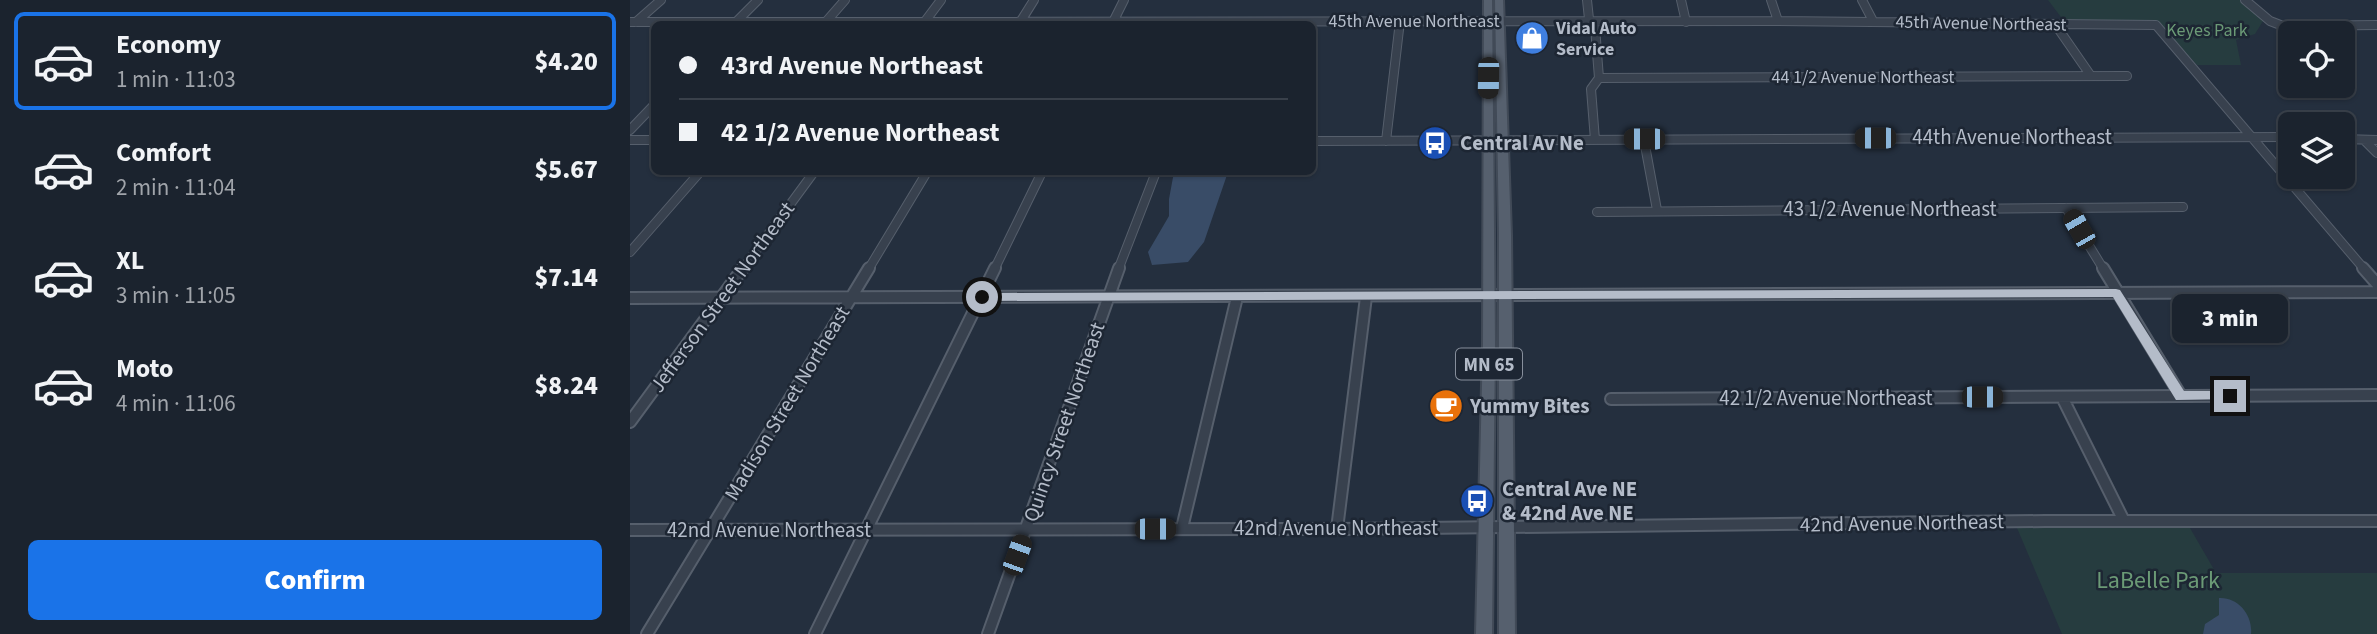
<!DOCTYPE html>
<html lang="en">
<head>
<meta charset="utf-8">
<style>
	body { margin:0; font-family:"Source Sans 3",sans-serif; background:#242b36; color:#f1f3f6; height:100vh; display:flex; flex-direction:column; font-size:26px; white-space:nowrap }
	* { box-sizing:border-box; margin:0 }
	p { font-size:23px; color:#a0a4aa }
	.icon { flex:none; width:38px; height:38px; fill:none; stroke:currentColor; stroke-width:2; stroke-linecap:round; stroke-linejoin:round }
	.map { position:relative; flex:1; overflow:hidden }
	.panel { display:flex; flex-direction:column; background:#1b232e; width:630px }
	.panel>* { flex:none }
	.hud { position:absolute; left:21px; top:21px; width:665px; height:154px; border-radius:10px; box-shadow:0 2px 5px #0004,0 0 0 2px #39404a; display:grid; align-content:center; height:154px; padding:0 28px; background:#1b232e }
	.buttons { position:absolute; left:1648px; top:21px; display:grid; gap:14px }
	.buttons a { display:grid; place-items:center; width:77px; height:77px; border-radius:10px; background:#1b232e; box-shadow:0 2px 5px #0004,0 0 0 2px #39404a; font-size:35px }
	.end { position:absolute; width:32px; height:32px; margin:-16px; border:9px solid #b4bcc9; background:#111; box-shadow:0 0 0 4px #111 }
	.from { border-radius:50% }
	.bubble { position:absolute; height:49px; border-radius:10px; background:#1b232e; box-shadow:0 2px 5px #0004,0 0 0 2px #39404a; font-size:23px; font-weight:800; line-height:49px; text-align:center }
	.car { position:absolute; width:21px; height:42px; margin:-21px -10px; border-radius:9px; box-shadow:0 0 5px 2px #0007; background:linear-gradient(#222 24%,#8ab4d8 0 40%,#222 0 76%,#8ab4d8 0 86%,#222 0) }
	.hud b { display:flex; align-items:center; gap:24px; height:66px; font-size:26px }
	.hud b+b { border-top:2px solid #39404a }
	.hud i { width:18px; height:18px; background:#f1f3f6 }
	ul { padding:12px 0 0; list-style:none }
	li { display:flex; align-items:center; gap:21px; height:98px; margin:0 14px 10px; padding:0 14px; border:4px solid transparent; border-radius:10px }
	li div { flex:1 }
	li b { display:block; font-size:26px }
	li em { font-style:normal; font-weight:800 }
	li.active { border-color:#1a73e8 }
	li>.icon { width:63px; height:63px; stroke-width:1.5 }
	.button { display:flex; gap:14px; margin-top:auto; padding:14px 28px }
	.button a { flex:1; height:80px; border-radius:10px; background:#1a73e8; color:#fff; font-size:28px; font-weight:800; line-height:80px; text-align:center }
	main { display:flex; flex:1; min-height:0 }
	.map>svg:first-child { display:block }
	.green { fill:#263c3f }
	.water { fill:#394c67 }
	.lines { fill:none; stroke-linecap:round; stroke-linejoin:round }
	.minor-far1-casing { stroke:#565f6c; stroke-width:10 }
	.minor-casing { stroke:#565f6c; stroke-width:14 }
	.major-casing { stroke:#414a57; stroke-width:4 }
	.minor-far1 { stroke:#38414e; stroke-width:8 }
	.minor { stroke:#38414e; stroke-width:10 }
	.major { fill:#56606e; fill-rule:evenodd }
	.route { fill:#b4bcc9 }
	.labels { text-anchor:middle; stroke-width:5; stroke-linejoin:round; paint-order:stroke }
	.far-street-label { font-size:18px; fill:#b4bcc9; stroke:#1d2633 }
	.far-poi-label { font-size:18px; font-weight:bold; fill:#b4bcc9; stroke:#1d2633; text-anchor:start }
	.far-park-label { font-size:18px; fill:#6b9a76; stroke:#1d2633 }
	.shield { fill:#1d2633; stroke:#878f9c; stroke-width:2 }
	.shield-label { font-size:19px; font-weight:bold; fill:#b4bcc9 }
	.street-label { font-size:21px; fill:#b4bcc9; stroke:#1d2633 }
	.poi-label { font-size:21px; font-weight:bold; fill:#b4bcc9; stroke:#1d2633; text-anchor:start }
	.near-park-label { font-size:24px; fill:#6b9a76; stroke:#1d2633 }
</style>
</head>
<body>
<main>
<section class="panel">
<ul>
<li class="active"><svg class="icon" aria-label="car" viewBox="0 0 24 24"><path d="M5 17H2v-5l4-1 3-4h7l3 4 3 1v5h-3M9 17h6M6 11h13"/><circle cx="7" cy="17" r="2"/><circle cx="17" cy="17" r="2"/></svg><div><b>Economy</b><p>1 min · 11:03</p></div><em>$4.20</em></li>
<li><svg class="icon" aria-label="car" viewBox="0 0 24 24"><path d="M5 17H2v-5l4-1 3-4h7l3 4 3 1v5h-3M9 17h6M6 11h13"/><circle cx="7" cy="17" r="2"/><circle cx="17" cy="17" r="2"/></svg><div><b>Comfort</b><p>2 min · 11:04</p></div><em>$5.67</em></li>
<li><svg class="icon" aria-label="car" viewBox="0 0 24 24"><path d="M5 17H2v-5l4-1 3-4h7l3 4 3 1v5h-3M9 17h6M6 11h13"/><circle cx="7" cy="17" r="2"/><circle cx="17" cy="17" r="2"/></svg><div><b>XL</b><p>3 min · 11:05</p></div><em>$7.14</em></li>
<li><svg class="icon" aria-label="car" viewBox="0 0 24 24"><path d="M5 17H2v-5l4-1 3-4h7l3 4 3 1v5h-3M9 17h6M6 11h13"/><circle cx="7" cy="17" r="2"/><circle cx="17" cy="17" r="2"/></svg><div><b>Moto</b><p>4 min · 11:06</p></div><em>$8.24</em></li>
</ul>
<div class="button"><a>Confirm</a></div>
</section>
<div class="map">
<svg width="1747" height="634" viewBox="0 0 1747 634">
	<rect width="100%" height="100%" fill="#242f3e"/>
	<!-- green -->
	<path class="green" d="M1418,0H1610L1633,21L1625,34L1606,40L1611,65H1567L1531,25L1434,21Z
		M1387,528H1560L1586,573H1747V634H1432Z"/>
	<!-- water -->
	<path class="water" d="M544,172H598L574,242L558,262L522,265L518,252L539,216V199Z
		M1589,598C1608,597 1623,615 1621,634H1573L1575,624L1589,615Z"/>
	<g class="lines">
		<!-- minor-far1 casing -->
		<g class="minor-far1-casing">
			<path id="minor-far1" d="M957,0L959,19L965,27L969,78
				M1051,0L1056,22
				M1141,0L1148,21
				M1232,0L1243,21
				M1615,0L1640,21L1653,26L1747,25
				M0,22L1148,21L1526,25L1735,270
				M6,22L31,0
				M104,24L128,0
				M194,24L215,0
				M293,24L311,0
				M389,24L404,0
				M482,24L494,0
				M1425,24L1461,76
				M969,78L1497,76
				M0,130L24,105
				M1713,139L1747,140
				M0,140H24
				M965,140L961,89L969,78
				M1014,140L1027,210
				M1734,140L1747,153
				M682,141L1661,137
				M756,141L770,21
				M1436,208L1474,270
				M967,212L1553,207
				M0,252L70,172
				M112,270L184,172
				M238,270L297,172
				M364,270L412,172
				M488,270L526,172"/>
		</g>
		<!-- minor casing -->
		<g class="minor-casing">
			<path id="minor" d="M1473,268L1551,396
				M1733,268L1747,284
				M0,298L1747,292
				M1432,397L1494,521
				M981,399L1747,395
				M0,422L113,268
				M552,528L607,297
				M707,529L736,297
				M0,530L707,529L1415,521H1747
				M17,634L239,268
				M185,634L365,268
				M358,634L489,268"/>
		</g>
		<!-- major casing -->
		<g class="major-casing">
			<path id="major" d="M854,0H862L865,344L862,634H846L853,344Z
				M865,0H873L881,235L885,634H869V235Z"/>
		</g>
		<!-- minor-far1 -->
		<use href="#minor-far1" class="minor-far1"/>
		<!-- minor -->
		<use href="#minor" class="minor"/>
		<!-- major -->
		<use href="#major" class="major"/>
	</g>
	<!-- route -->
	<path class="route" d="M1486,289L1490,290L1554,391H1600L1604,393V399L1546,400L1483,297L352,301L346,297L352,293Z"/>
	<!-- icons -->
	<defs>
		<g id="shop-disc" transform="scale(1.75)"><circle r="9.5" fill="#3f7fe0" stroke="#1d2633"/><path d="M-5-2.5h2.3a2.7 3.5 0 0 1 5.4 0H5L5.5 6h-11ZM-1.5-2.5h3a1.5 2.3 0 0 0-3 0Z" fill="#fff"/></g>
		<g id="bus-disc" transform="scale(1.75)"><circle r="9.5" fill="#1a4fb4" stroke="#1d2633"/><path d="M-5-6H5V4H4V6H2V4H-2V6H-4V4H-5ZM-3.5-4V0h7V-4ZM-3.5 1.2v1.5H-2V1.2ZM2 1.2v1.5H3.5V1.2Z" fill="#fff"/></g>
		<g id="cafe-disc" transform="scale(1.75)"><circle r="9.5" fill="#e8710a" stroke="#1d2633"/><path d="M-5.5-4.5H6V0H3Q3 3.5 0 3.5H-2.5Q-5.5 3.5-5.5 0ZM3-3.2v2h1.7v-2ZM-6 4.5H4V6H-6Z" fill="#fff"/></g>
	</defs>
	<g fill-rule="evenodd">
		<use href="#shop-disc" x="902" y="38"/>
		<use href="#bus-disc" x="805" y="143"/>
		<use href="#cafe-disc" x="816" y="406"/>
		<use href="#bus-disc" x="847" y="501"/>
	</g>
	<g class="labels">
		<!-- far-street labels -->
		<g class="far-street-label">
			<text x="784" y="27">45th Avenue Northeast</text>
			<text transform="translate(1351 23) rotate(1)" y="6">45th Avenue Northeast</text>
			<text x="1233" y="83">44 1/2 Avenue Northeast</text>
		</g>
		<!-- far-poi labels -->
		<g class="far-poi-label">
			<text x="926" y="34">Vidal Auto<tspan x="926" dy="21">Service</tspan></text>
		</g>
		<!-- far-park labels -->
		<g class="far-park-label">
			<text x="1577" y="36">Keyes Park</text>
		</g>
		<!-- shield labels -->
		<rect class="shield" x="826" y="348.5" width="66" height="31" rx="5"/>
		<g class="shield-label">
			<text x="859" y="371">MN 65</text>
		</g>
		<!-- street labels -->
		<g class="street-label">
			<text x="1382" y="144">44th Avenue Northeast</text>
			<text x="1260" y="216">43 1/2 Avenue Northeast</text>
			<text transform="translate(92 297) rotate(-54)" y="7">Jefferson Street Northeast</text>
			<text x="1196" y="405">42 1/2 Avenue Northeast</text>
			<text transform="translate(157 403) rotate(-59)" y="7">Madison Street Northeast</text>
			<text transform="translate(434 422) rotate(-71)" y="7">Quincy Street Northeast</text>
			<text transform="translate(1272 523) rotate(-1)" y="7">42nd Avenue Northeast</text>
			<text x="706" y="535">42nd Avenue Northeast</text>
			<text x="139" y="537">42nd Avenue Northeast</text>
		</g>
		<!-- poi labels -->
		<g class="poi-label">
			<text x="830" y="150">Central Av Ne</text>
			<text x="840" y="413">Yummy Bites</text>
			<text x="872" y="496">Central Ave NE<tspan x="872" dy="24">&amp; 42nd Ave NE</tspan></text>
		</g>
		<!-- near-park labels -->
		<g class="near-park-label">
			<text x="1528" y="588">LaBelle Park</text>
		</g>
	</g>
</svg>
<div class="buttons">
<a><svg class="icon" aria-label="locate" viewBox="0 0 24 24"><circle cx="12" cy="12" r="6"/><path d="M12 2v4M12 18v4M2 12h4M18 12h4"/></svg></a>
<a><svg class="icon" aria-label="layers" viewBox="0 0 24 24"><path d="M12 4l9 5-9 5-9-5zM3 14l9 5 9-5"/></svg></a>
</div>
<i class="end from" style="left:352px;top:297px"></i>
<i class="end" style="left:1600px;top:396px"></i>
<div class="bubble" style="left:1542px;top:294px;width:116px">3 min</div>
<i class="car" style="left:858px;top:78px;rotate:181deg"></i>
<i class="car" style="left:1245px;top:138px;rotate:270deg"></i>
<i class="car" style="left:1014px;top:139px;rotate:270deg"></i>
<i class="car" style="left:1449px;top:229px;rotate:330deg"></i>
<i class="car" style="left:1352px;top:397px;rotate:90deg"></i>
<i class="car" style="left:525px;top:529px;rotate:90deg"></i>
<i class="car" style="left:387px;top:555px;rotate:20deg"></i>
<div class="hud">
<b><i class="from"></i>43rd Avenue Northeast</b>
<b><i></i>42 1/2 Avenue Northeast</b>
</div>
</div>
</main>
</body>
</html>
